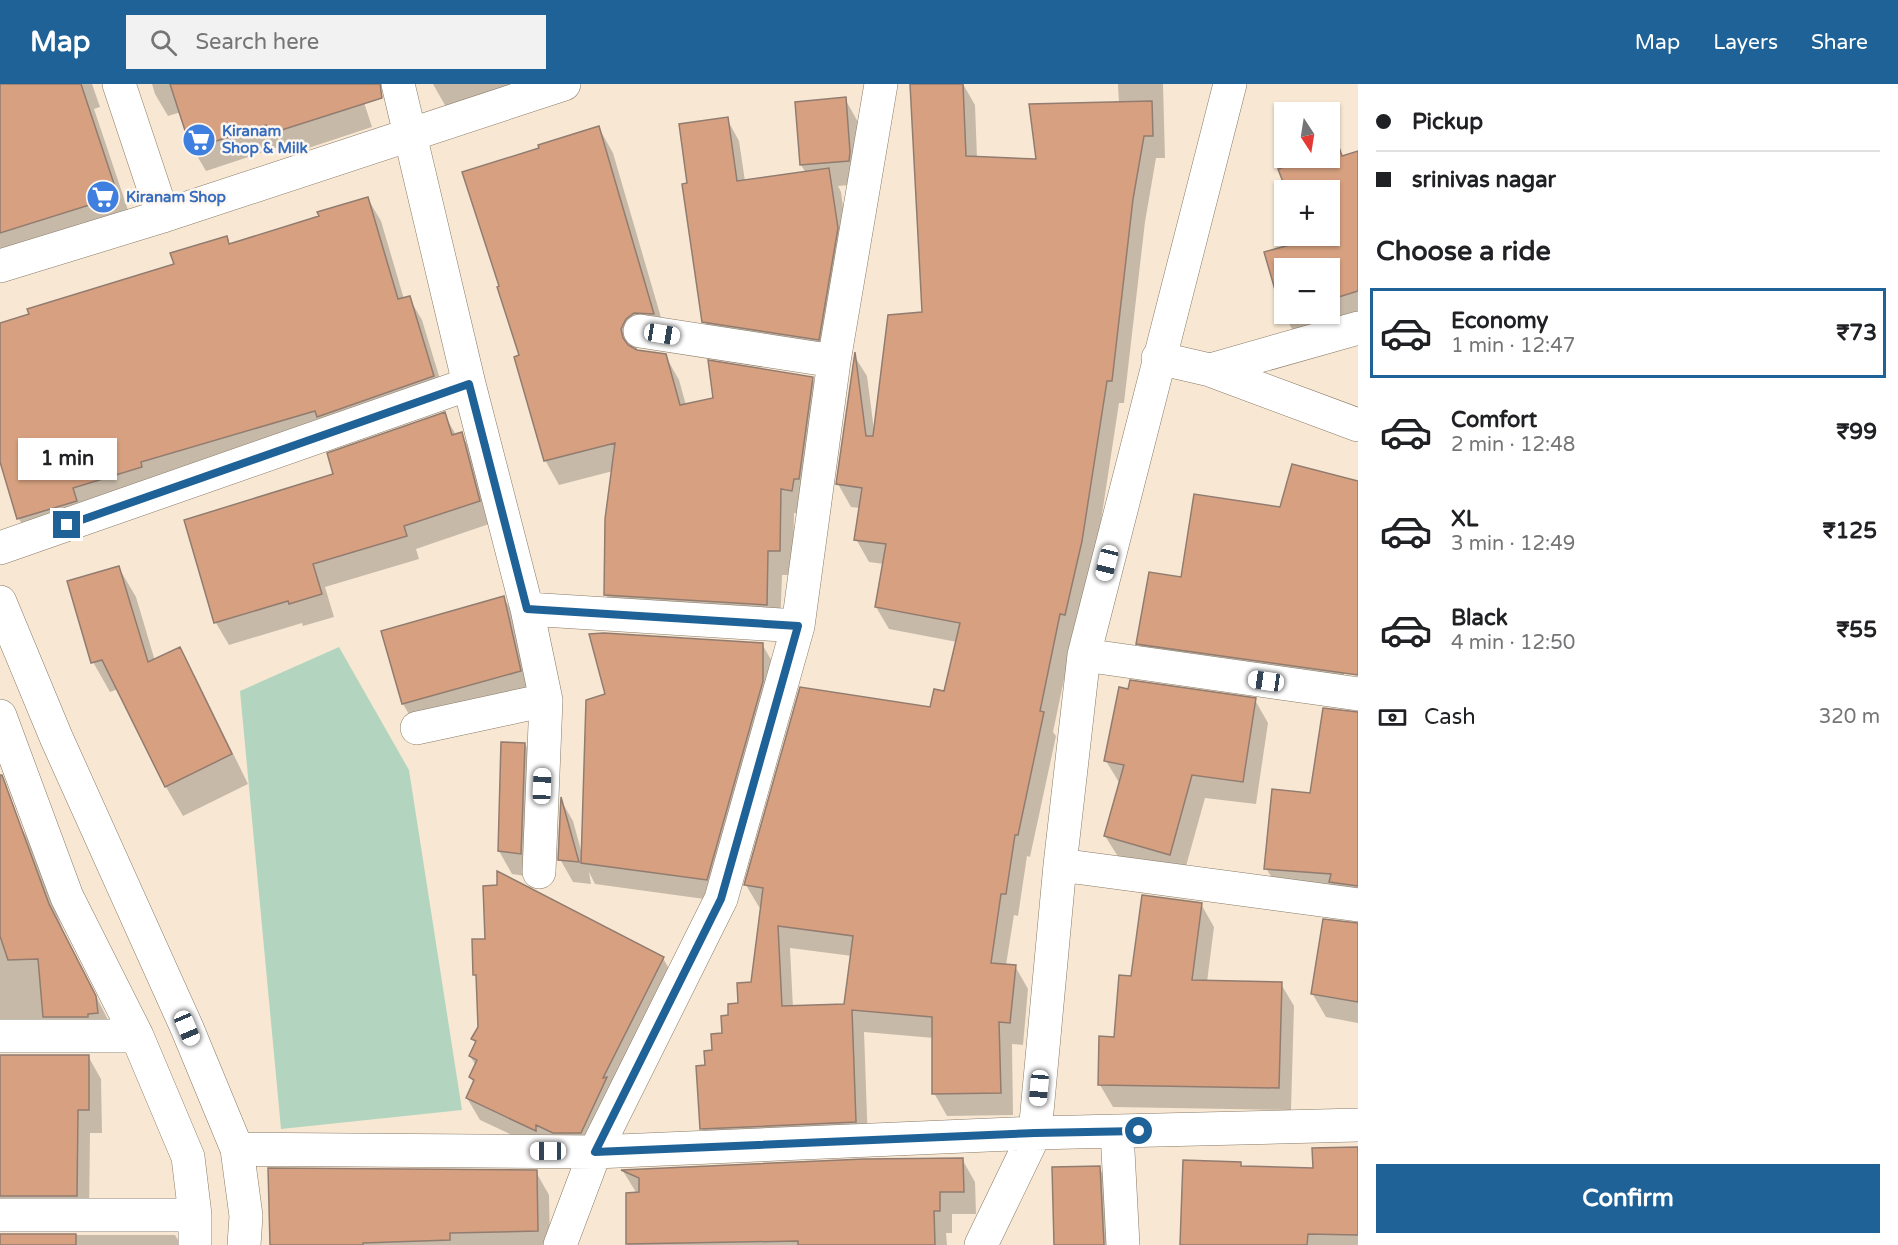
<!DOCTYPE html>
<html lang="en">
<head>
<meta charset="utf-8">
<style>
	body { margin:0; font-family:"Varela Round",sans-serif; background:#f2f2f2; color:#202124; height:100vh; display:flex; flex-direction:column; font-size:22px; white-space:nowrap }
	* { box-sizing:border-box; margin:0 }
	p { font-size:20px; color:#757577 }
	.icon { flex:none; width:33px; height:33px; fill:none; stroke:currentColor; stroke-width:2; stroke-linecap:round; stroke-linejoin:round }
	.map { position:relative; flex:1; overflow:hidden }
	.panel { display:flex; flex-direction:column; background:#fff; width:540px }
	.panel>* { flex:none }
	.guide { display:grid; align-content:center; height:132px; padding:0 18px; background:#fff }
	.needle { width:39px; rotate:168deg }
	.tools { position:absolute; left:1274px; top:18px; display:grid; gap:12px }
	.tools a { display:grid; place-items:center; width:66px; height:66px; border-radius:0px; background:#fff; box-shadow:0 2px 4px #0004; font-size:30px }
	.end { position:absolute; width:27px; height:27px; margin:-14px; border:8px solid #1e6297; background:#fff; box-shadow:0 0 0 3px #fff }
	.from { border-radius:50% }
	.bubble { position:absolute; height:42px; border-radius:0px; background:#fff; box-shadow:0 2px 4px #0004; font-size:20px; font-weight:700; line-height:42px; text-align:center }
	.car { position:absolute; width:18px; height:36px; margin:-18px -9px; border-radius:8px; box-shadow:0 0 4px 2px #0007; background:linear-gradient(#fff 24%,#345 0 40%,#fff 0 76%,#345 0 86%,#fff 0) }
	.guide b { display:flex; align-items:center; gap:21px; height:57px; font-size:22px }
	.guide b+b { border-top:2px solid #e0e0e0 }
	.guide i { width:15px; height:15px; background:#202124 }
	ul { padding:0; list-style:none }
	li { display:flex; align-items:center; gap:18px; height:90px; margin:0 12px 9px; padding:0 6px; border:3px solid transparent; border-radius:0px }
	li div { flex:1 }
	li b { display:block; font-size:22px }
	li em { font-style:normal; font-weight:700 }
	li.current { border-color:#1e6297 }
	li>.icon { width:54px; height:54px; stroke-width:1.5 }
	h2 { padding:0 18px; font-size:27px; line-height:72px }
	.pay { display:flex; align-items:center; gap:15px; height:66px; padding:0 18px; font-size:22px }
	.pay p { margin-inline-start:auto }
	.cta { display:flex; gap:12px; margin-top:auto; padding:12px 18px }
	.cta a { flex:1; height:69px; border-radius:0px; background:#1e6297; color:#fff; font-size:24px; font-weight:700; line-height:69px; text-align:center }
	header { display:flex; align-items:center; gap:36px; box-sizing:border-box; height:84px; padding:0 30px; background:#1e6297; color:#fff }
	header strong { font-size:28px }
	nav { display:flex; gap:33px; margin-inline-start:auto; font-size:21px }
	.search { width:420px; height:54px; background:#f2f2f2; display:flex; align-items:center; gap:15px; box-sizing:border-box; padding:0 21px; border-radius:0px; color:#757577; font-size:22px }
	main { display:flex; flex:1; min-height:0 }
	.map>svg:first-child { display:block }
	.green { fill:#b3d5bf }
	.shadow { fill:#0003; fill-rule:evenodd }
	.building { fill:#d7a181; stroke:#927c70; stroke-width:1.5; fill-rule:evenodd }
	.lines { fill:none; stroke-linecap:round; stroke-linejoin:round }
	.minor-casing { stroke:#887a67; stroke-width:34 }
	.minor { stroke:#fff; stroke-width:33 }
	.route { stroke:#1e6297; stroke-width:8 }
	.labels { text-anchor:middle; stroke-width:5; stroke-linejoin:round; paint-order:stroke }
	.shop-label { font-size:15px; font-weight:bold; fill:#366cbe; stroke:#fef7ef; text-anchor:start }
</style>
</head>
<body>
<header>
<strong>Map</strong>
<div class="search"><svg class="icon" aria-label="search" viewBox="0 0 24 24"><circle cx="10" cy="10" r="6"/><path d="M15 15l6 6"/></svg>Search here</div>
<nav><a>Map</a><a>Layers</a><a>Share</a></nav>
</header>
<main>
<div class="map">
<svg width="1358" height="1161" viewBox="0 0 1358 1161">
	<rect width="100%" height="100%" fill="#f8e8d3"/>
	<!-- green -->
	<path class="green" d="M339,563L409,686L462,1026L281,1045L240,607Z"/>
	<!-- shadow -->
	<path class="shadow" d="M0,0H92L100,23L94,25L132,138L0,179Z
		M152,0H358L372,43L284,72L279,63L206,87L193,65L181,28L168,32L155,10Z
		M433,0H530L446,23Z
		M932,0H963L975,21L977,74L1038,77L1119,20L1118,0H1163L1165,74H1156L1145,138L1124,319H1119L1095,476L1073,552L1053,648L1056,652L1030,773L1027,772L1018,832L1014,831L1006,881L1015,882L1028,905L1023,961L1012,960L1013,1031L947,1032L934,1009V954L864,948L868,1060L715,1067L702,1044L706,983L730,933L740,920L752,899L762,824L759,823L746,801L945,609L957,558L889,545L876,523L884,480L869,478L856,455L860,424L851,423L838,400L855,273L867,292L874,346L924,230ZM790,864L852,872L845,922L793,924Z
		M845,15L858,38L861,100L838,102L841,108L849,167L831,277L716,259L704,237L689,100L727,35L739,57L745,97L806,89L801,81Z
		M599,44L613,69L667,254L639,259L636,267L665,271L679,296L686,321L812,294L826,319L805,431L794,429L793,491H782L780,545L620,535L606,511L613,387L559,401L545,376L521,272Z
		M1339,65L1343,73L1358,68V240L1300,259L1283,229L1265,169L1306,158L1304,152H1329V106H1288L1280,86L1315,74H1329V69ZM1284,184H1329V230H1284Z
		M368,115L381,137L404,215L409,214L422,236L446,315L32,457L19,435L0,373V240L176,181L226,153L230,161L321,134Z
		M444,330L456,351L461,350L474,372L492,439L416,465L419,475L325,503L334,533L303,542L302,539L229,561L216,539L186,437L335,391Z
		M1281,424L1349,559L1341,610L1152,583L1138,559L1182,495Z
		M119,484L136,513L155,577L179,565L196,594L248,700L183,732L166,703L118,605L110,608L93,578Z
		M504,514L523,547L539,620L422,652L403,620Z
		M762,560L774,581L719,817L595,800L589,788L591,800L573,798L560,775L562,718L573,737L582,770Z
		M1255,616L1268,639L1256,720L1205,714L1183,793L1119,774L1105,752L1120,700L1106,677Z
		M1358,630V824L1280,808L1266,784Z
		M525,660L538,683L533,793L512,790L499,767Z
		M17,736L30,759L63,846L108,936L0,962V742Z
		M1201,820L1214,843L1207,898L1281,900L1294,922L1291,1026L1113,1023L1100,1001L1116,954L1132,894Z
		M1358,841V939L1326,933L1312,909Z
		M663,874L675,896L593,1071L548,1068L480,1036L467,1014L474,1000L471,993L476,982L470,972L476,960L473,955L479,943L478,896L475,891Z
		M0,972H88L101,995L102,1049H90L89,1135L0,1141Z
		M1358,1064V1161H1182L1240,1079L1242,1083L1315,1085Z
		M962,1075L975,1098L976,1130H952V1149H946L947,1161H628L627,1110H637L623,1087Z
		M1099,1083L1112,1106L1115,1161H1055Z
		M536,1088L549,1111L550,1161H271Z
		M0,1151H175L181,1161H0Z"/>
	<!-- building -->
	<path class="building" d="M0,0H81L118,112L0,149Z
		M170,0H380L382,14L269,50L266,41L191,65Z
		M910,0H963L966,72L1036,75L1029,20L1152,17L1153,52H1144L1133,115L1112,297H1107L1082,457L1065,531L1060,530L1040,627L1044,628L1018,751H1015L1006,810H1001L991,879L1016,881L1010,939L999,938L1001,1009L932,1010V933L852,926L856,1038L700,1045L696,982L705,981L704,967L712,966L711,950L722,949L721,932L728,931V920L738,919L737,899L751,898L763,804L744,801L800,603L930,623L934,605L944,607L960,539L875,523L886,460L854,456L862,404L836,400L855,268L866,352H873L888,231L922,228ZM778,842L853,852L844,920L782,922Z
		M846,13L850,68L849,77L800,81L795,18Z
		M728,33L737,97L829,84L838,144L819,256L702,238L682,100L687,99L679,40Z
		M599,42L654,230L634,229L626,235L621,245L623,254L628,261L637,266L666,270L680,321L713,314L708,276L813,293L799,395H794L792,407L781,405L780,467H768L767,521L604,511L605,435L615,359L544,377L514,273L519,271L497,203L499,202L462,88L539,64L538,61Z
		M1339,63L1342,72L1358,67V207L1329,216V184H1284V229L1282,230L1264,168L1304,157L1303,152H1329V106H1286L1278,85L1311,74H1329V67Z
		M368,113L398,215L410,212L434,292L317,333L315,327L141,378L142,383L73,404L77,417L17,435L0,378V239L29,230L27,225L174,180L170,169L227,152L229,160L319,132L317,128Z
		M445,328L452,351L462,348L480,417L404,442L407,452L313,480L322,510L289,520L288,517L214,539L184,436L333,390L327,369Z
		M1292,380L1358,397V591L1136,560L1149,488L1181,493L1194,410L1280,423Z
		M119,482L148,578L180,563L232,670L165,703L102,576L91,579L67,497Z
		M504,512L521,587L402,620L381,547Z
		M604,549L763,559V597L707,796L581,779L586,616L605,610L589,550Z
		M1130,596L1256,614L1243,698L1192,691L1170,771L1104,752L1124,681L1104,677L1119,603L1128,605Z
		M1323,624L1358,628V802L1329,798L1331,790L1264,785L1272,705L1310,709Z
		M501,658L525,659L521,770L498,767Z
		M0,691H2L49,820L96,912L98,929L88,930V933H43L38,875L8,876L0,852Z
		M561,713L579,778L558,776Z
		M497,787L664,873L603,994L607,993L581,1049H553L536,1041V1047L466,1014L474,996L469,993L477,976L469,972L476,957L471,955L478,943L476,891H473L472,855H485L483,802L497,801Z
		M1142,811L1202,819L1192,896L1282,898L1279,1004L1098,1001L1099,952L1114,953L1119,891L1131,892Z
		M1323,835L1358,839V918L1311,910Z
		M0,971H89V1026H78L77,1112H0Z
		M1358,1063V1151L1308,1150L1307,1161H1180L1183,1076L1241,1078V1082L1313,1084L1312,1064Z
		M963,1074L964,1108H940V1127H934L935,1161H798V1157L626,1160V1109L639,1108V1094L621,1086L864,1075Z
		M1100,1082L1104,1161H1054L1052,1083Z
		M268,1084L537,1086L538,1147L450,1149V1156L363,1159V1161H270Z
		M0,1150H76V1161H0Z"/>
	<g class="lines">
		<!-- minor casing -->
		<g class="minor-casing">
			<path id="minor" d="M119,0L163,132
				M398,0L469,300L527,525L546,616L417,644
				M0,182L163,132L564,0
				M640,247L834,277
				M1158,274L1210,286L1358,341
				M1210,286L1358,244
				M0,464L469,300
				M0,518L56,653L187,944L237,1065L246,1132L244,1161
				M527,525L798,542
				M1084,571L1358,610
				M0,632L67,813L137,952L188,1073L195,1131V1161
				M1060,781L1358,821
				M539,788L546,616
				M0,952H137
				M1117,1048L1123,1161
				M237,1065L595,1068L1035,1049L1358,1041
				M0,1131H195
				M560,1161L595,1068L721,815L798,542L834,277L881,0
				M981,1161L1035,1049L1060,781L1084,571L1230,0"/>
		</g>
		<!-- minor -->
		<use href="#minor" class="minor"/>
	</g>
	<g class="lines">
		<!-- route -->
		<path class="route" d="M67,441L469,300L527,525L798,542L721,815L595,1068L1035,1049L1139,1047"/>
	</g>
	<!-- icons -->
	<defs>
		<g id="supermarket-disc" transform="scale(1.725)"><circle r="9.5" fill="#3f7fe0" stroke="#fef7ef"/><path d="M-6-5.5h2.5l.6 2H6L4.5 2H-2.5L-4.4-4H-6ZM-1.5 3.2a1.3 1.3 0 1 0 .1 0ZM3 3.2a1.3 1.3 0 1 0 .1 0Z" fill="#fff"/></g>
	</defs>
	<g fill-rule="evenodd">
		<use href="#supermarket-disc" x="199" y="56"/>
		<use href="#supermarket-disc" x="103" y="113"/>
	</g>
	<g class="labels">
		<!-- shop labels -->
		<g class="shop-label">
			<text x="222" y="52">Kiranam<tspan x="222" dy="17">Shop &amp; Milk</tspan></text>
			<text x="126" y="118">Kiranam Shop</text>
		</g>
	</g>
</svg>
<div class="tools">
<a><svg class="needle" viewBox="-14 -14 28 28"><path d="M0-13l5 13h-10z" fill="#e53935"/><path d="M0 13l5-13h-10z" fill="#757577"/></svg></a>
<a>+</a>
<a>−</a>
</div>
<i class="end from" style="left:1139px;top:1047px"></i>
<i class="end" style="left:67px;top:441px"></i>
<div class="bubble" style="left:18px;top:354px;width:99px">1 min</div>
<i class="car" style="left:662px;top:250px;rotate:99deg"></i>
<i class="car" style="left:1107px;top:479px;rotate:194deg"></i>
<i class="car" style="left:1266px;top:597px;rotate:278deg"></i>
<i class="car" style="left:542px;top:702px;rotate:2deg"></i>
<i class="car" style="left:187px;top:944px;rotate:157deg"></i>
<i class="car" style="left:1039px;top:1004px;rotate:185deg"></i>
<i class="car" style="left:548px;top:1067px;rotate:270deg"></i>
</div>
<section class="panel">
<div class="guide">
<b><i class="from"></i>Pickup</b>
<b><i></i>srinivas nagar</b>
</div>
<h2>Choose a ride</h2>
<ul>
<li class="current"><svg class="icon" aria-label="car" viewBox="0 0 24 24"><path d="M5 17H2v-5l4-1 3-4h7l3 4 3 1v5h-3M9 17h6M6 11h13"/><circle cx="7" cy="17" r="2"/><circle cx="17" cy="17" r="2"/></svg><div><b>Economy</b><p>1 min · 12:47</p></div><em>₹73</em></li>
<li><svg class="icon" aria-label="car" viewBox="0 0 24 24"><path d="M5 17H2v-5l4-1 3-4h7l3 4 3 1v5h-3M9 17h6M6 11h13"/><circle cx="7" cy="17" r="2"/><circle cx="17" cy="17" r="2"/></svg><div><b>Comfort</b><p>2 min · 12:48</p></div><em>₹99</em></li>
<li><svg class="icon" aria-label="car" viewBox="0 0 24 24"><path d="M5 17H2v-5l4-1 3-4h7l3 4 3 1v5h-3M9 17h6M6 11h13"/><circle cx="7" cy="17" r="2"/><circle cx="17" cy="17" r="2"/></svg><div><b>XL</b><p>3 min · 12:49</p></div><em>₹125</em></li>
<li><svg class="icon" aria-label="car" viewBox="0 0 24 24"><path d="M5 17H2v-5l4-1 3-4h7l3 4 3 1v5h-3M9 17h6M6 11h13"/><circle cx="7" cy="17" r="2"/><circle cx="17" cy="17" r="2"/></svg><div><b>Black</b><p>4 min · 12:50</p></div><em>₹55</em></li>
</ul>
<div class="pay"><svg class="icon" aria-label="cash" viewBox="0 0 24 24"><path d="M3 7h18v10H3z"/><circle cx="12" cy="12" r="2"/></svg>Cash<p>320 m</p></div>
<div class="cta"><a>Confirm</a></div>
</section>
</main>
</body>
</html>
